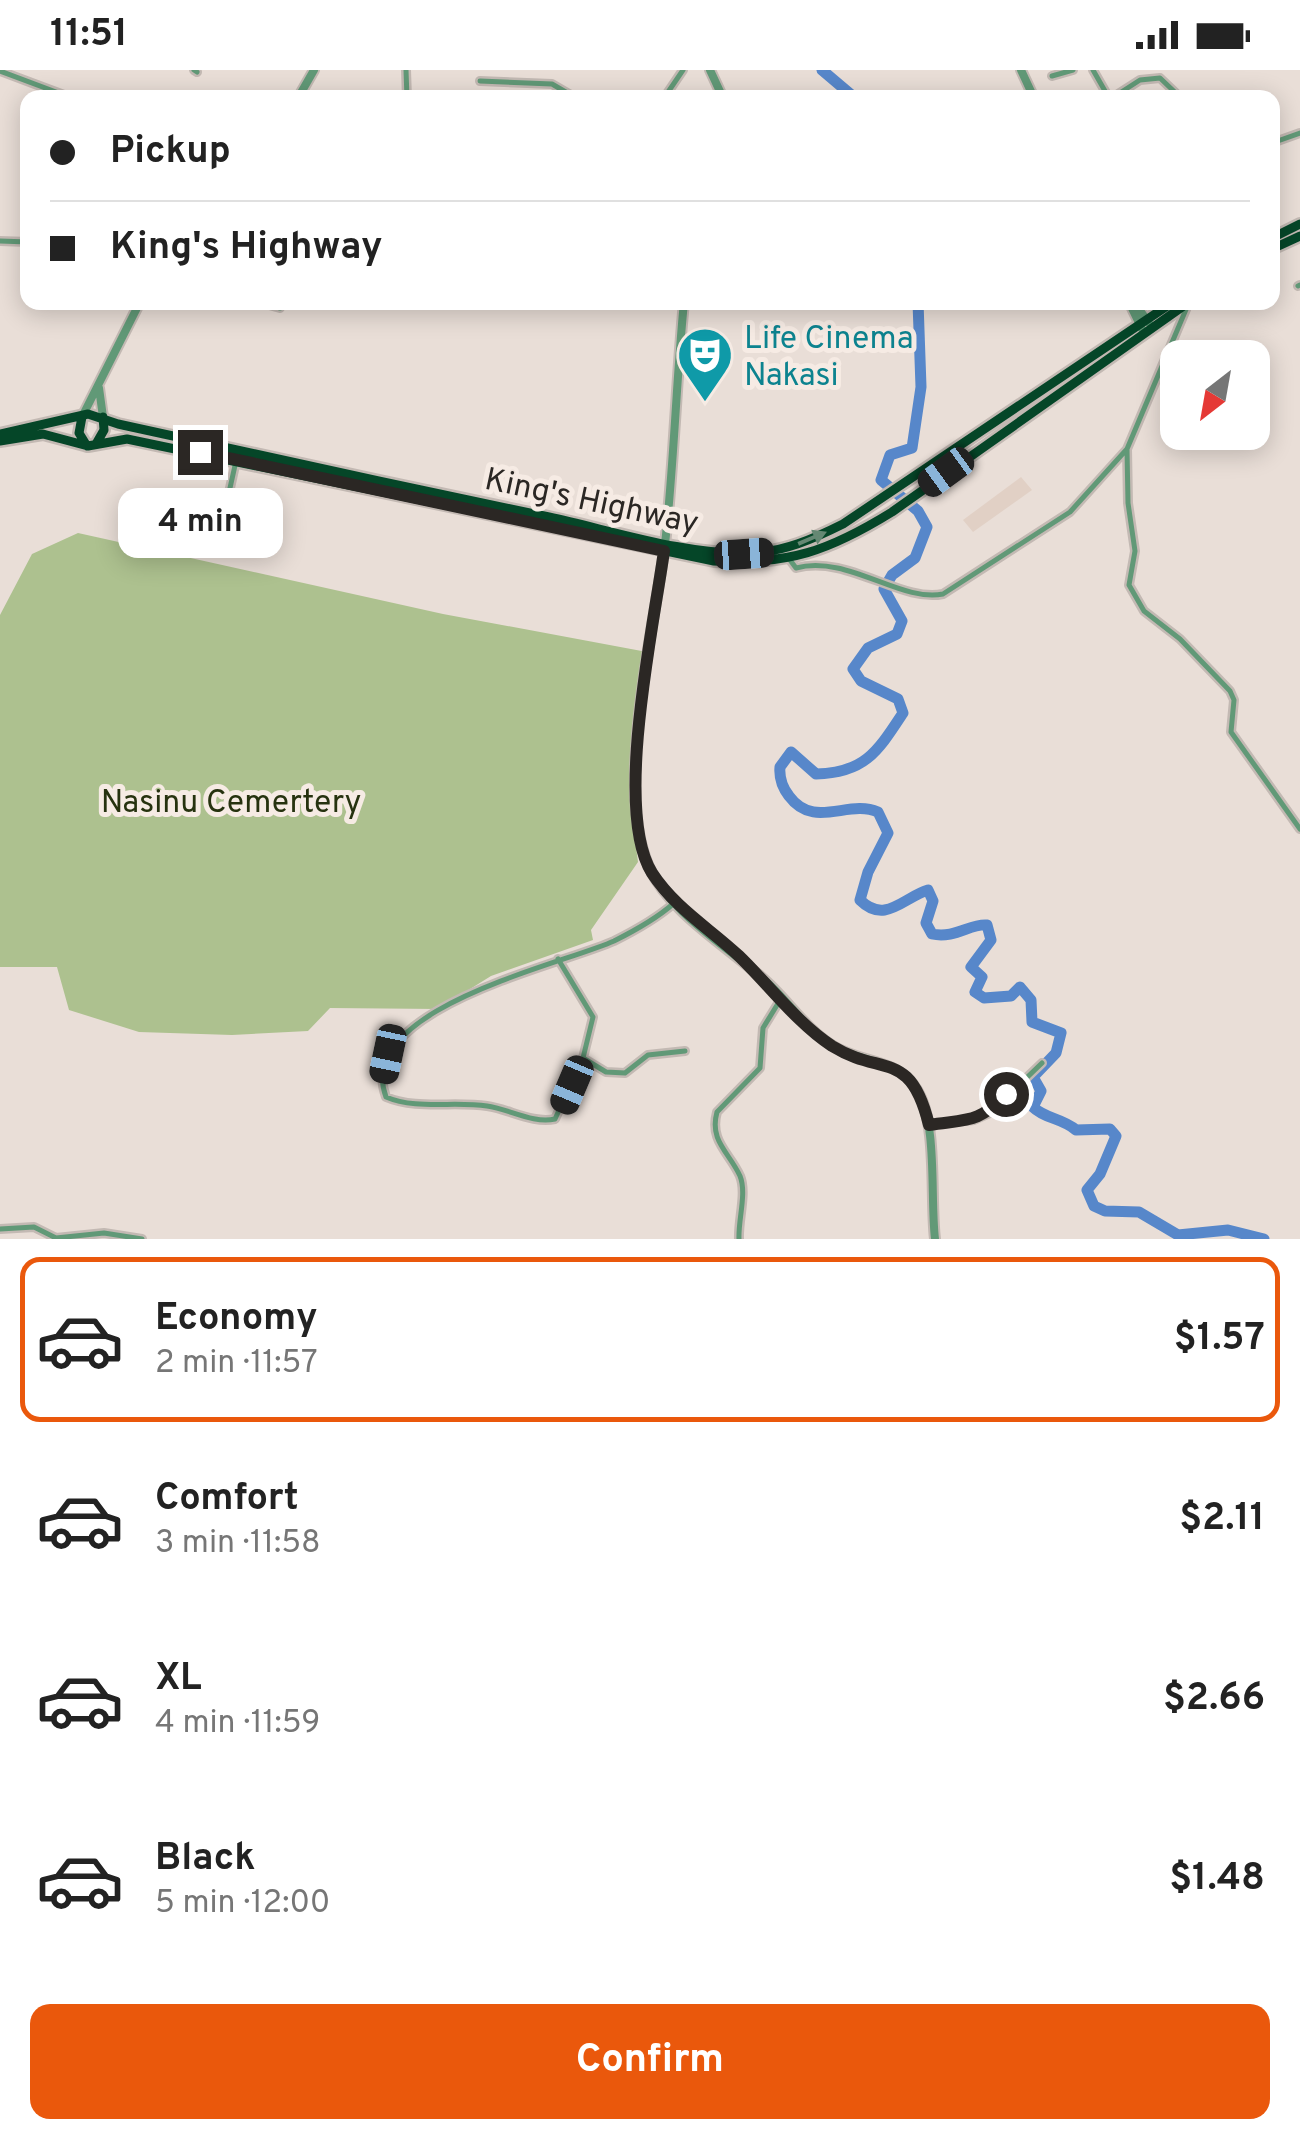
<!DOCTYPE html>
<html lang="en">
<head>
<meta charset="utf-8">
<style>
	body { margin:0; font-family:Overpass,sans-serif; background:#f6f6f6; color:#222; height:100vh; display:flex; flex-direction:column; font-size:38px; white-space:nowrap }
	* { box-sizing:border-box; margin:0 }
	p { font-size:32px; color:#767676 }
	.icon { flex:none; width:55px; height:55px; fill:none; stroke:currentColor; stroke-width:2; stroke-linecap:round; stroke-linejoin:round }
	.map { position:relative; height:1169px; overflow:hidden }
	.side { display:flex; flex-direction:column; background:#fff; flex:1 }
	.side>* { flex:none }
	.top-card { position:absolute; left:20px; top:20px; width:1260px; height:220px; border-radius:20px; box-shadow:0 5px 25px #0003; display:grid; align-content:center; height:220px; padding:0 30px; background:#fff }
	.needle { width:65px; rotate:211deg }
	.tools { position:absolute; left:1160px; top:270px; display:grid; gap:20px }
	.tools a { display:grid; place-items:center; width:110px; height:110px; border-radius:20px; background:#fff; box-shadow:0 5px 25px #0003; font-size:50px }
	.end { position:absolute; width:45px; height:45px; margin:-22px; border:12px solid #2b2724; background:#fff; box-shadow:0 0 0 5px #fff }
	.from { border-radius:50% }
	.bubble { position:absolute; height:70px; border-radius:20px; background:#fff; box-shadow:0 5px 25px #0003; font-size:32px; font-weight:700; line-height:70px; text-align:center }
	.car { position:absolute; width:30px; height:60px; margin:-30px -15px; border-radius:12px; box-shadow:0 0 8px 2px #0007; background:linear-gradient(#222 24%,#8ab4d8 0 40%,#222 0 76%,#8ab4d8 0 86%,#222 0) }
	.top-card b { display:flex; align-items:center; gap:35px; height:95px; font-size:38px }
	.top-card b+b { border-top:2px solid #e0e0e0 }
	.top-card i { width:25px; height:25px; background:#222 }
	ul { padding:18px 0 0; list-style:none }
	li { display:flex; align-items:center; gap:30px; height:165px; margin:0 20px 15px; padding:0 10px; border:5px solid transparent; border-radius:20px }
	li div { flex:1 }
	li b { display:block; font-size:38px }
	li em { font-style:normal; font-weight:700 }
	li.selected { border-color:#ea580c }
	li>.icon { width:90px; height:90px; stroke-width:1.5 }
	.button { display:flex; gap:20px; margin-top:auto; padding:20px 30px }
	.button a { flex:1; height:115px; border-radius:20px; background:#ea580c; color:#fff; font-size:40px; font-weight:700; line-height:115px; text-align:center }
	.status { display:flex; justify-content:space-between; align-items:center; height:70px; padding:0 50px; background:#fff; direction:ltr }
	.status svg { height:28px; fill:currentColor }
	.map>svg:first-child { display:block }
	.built { fill:#e1d0c5 }
	.green { fill:#adc18f }
	.lines { fill:none; stroke-linecap:round; stroke-linejoin:round }
	.river { stroke:#5787ca; stroke-width:11 }
	.minor-casing { stroke:#c3b9b3; stroke-width:10 }
	.tertiary-casing { stroke:#c3b9b3; stroke-width:12 }
	.trunk-casing { stroke:#c3b9b3; stroke-width:14 }
	.minor { stroke:#619977; stroke-width:5 }
	.tertiary { stroke:#619977; stroke-width:8 }
	.trunk { stroke:#054628; stroke-width:9 }
	.oneway { fill:#658873 }
	.route { stroke:#2b2724; stroke-width:12 }
	.labels { text-anchor:middle; stroke-width:10; stroke-linejoin:round; paint-order:stroke }
	.culture-label { font-size:32px; fill:#0d838f; stroke:#f6ebe4; text-anchor:start }
	.street-label { font-size:32px; fill:#2b2724; stroke:#f6ebe4 }
	.park-label { font-size:32px; fill:#26320f; stroke:#f6ebe4 }
</style>
</head>
<body>
<div class="status"><b>11:51</b><svg viewBox="0 0 49 12"><path d="M0 12V9h3v3zM5 12V6h3v6zM10 12V3h3v9zM15 12V0h3v12zM26 1h20v11H26zM47 4h2v5h-2z"/></svg></div>
<div class="map">
<svg width="1300" height="1169" viewBox="0 0 1300 1169">
	<rect width="100%" height="100%" fill="#e9ded7"/>
	<!-- built -->
	<path class="built" d="M1021,407L1032,420L973,462L963,450Z"/>
	<!-- green -->
	<path class="green" d="M78,463L443,544L647,582L629,723L638,792L591,860L593,870L491,906L438,939L330,938L308,961L232,965L139,962L69,940L57,897H0V545L32,484Z"/>
	<g class="lines">
		<!-- river -->
		<path class="river" d="M822,0L855,28
			M918,232L921,317L912,378L890,385L881,410L918,441L927,457L915,488L892,505L884,519L902,551L897,564L868,578L853,599L861,611L898,629L903,643C878,681 865,703 816,704L791,682L780,697C779,708 782,717 789,726C814,760 848,729 878,742L888,763L868,802L860,830C885,855 904,827 928,820L933,831L926,853L932,864C955,869 971,853 987,855L991,870L971,897L982,907L975,922L984,928L1011,926L1020,917L1031,930L1032,952L1061,963L1056,983L1033,1007L1041,1021L1033,1037C1045,1049 1062,1048 1076,1060L1110,1059L1116,1066L1100,1104L1087,1120L1094,1136L1105,1141L1139,1142L1178,1165L1228,1160L1264,1169"/>
		<!-- minor casing -->
		<g class="minor-casing">
			<path id="minor" d="M194,0L197,2
				M406,0L407,28
				M1093,0L1109,28
				M0,1L72,28
				M1052,6L1073,0
				M480,11L552,14L576,28
				M664,28L683,0
				M1112,28L1140,10L1160,8L1181,28
				M1272,73L1300,63
				M0,171L28,172
				M1298,216L1300,215
				M258,232L280,238
				M1187,237L1127,379L1128,433L1135,481L1129,515L1144,541L1180,569L1230,621L1234,630L1231,662L1300,759
				M216,481L236,391
				M790,490L796,498C847,484 901,533 943,524L1070,442L1127,379
				M558,889L593,947L583,988L555,1049C533,1054 509,1039 487,1036C454,1031 416,1040 386,1027C353,939 561,895 614,871C634,861 657,848 673,834
				M583,988L606,1002L625,1003L648,985L685,981
				M929,1055L974,1050L990,1043L1042,993
				M0,1159L34,1157L56,1168L104,1163L142,1169
				M739,1169C738,1150 747,1123 740,1106C729,1082 709,1071 717,1042L760,998L763,958L782,927"/>
		</g>
		<!-- tertiary casing -->
		<g class="tertiary-casing">
			<path id="tertiary" d="M710,0L723,28
				M1021,0L1034,28
				M298,28L314,0
				M684,232C676,313 674,394 665,474C654,560 614,719 649,797C672,847 735,880 773,918C793,938 809,961 833,976C862,994 898,988 917,1020C938,1054 930,1127 935,1169
				M1129,232L1142,259
				M1134,232L1149,253
				M99,318L103,347
				M83,345L140,232"/>
		</g>
		<!-- trunk casing -->
		<g class="trunk-casing">
			<path id="trunk" d="M1272,168L1300,154
				M1272,179L1300,166
				M82,347L79,363L87,376
				M0,364L88,344L118,354C262,386 405,417 549,447C610,460 688,486 750,483C784,482 813,469 843,454L1173,232
				M0,371L43,364L88,376L127,369L714,491C789,495 829,481 892,442L1189,232
				M96,374L104,360L103,347"/>
		</g>
		<!-- minor -->
		<use href="#minor" class="minor"/>
		<!-- tertiary -->
		<use href="#tertiary" class="tertiary"/>
		<!-- trunk -->
		<use href="#trunk" class="trunk"/>
	</g>
	<!-- one-way arrows -->
	<defs><path id="oneway-solid" d="M-6-.8H1V-3.2L6.5 0L1 3.2V.8H-6Z" transform="scale(2.5)"/></defs>
	<use class="oneway" href="#oneway-solid" transform="translate(812 468) rotate(-23)"/>
	<g class="lines">
		<!-- route -->
		<path class="route" d="M200,382L664,481C654,555 613,741 652,803C675,838 709,858 739,886C769,915 797,953 832,976C882,1007 910,978 929,1055C967,1049 978,1054 1006,1024"/>
	</g>
	<!-- icons -->
	<defs>
		<g id="theatre-pin" transform="scale(2.875)"><path d="M0 17L-7.5 6A9.5 9.5 0 1 1 7.5 6Z" fill="#0f9aa8" stroke="#f6ebe4"/><path d="M-5-5.5Q0-4 5-5.5V0Q5 5 0 6Q-5 5-5 0ZM-3.3-2.5H-1v1.5H-3.3ZM1-2.5H3.3v1.5H1ZM-2.8 1Q0 5.5 2.8 1Z" fill="#fff"/></g>
	</defs>
	<g fill-rule="evenodd">
		<use href="#theatre-pin" x="705" y="285"/>
	</g>
	<g class="labels">
		<!-- culture labels -->
		<g class="culture-label">
			<text x="744" y="278">Life Cinema<tspan x="744" dy="37">Nakasi</tspan></text>
		</g>
		<!-- street labels -->
		<g class="street-label">
			<text transform="translate(592 430) rotate(12)" y="11">King's Highway</text>
		</g>
		<!-- park labels -->
		<g class="park-label">
			<text x="231" y="742">Nasinu Cemertery</text>
		</g>
	</g>
</svg>
<div class="tools">
<a><svg class="needle" viewBox="-14 -14 28 28"><path d="M0-13l5 13h-10z" fill="#e53935"/><path d="M0 13l5-13h-10z" fill="#767676"/></svg></a>
</div>
<i class="end from" style="left:1006px;top:1024px"></i>
<i class="end" style="left:200px;top:382px"></i>
<div class="bubble" style="left:118px;top:418px;width:165px">4 min</div>
<i class="car" style="left:946px;top:402px;rotate:234deg"></i>
<i class="car" style="left:744px;top:484px;rotate:86deg"></i>
<i class="car" style="left:388px;top:984px;rotate:192deg"></i>
<i class="car" style="left:572px;top:1015px;rotate:203deg"></i>
<div class="top-card">
<b><i class="from"></i>Pickup</b>
<b><i></i>King's Highway</b>
</div>
</div>
<section class="side">
<ul>
<li class="selected"><svg class="icon" aria-label="car" viewBox="0 0 24 24"><path d="M5 17H2v-5l4-1 3-4h7l3 4 3 1v5h-3M9 17h6M6 11h13"/><circle cx="7" cy="17" r="2"/><circle cx="17" cy="17" r="2"/></svg><div><b>Economy</b><p>2 min · 11:57</p></div><em>$1.57</em></li>
<li><svg class="icon" aria-label="car" viewBox="0 0 24 24"><path d="M5 17H2v-5l4-1 3-4h7l3 4 3 1v5h-3M9 17h6M6 11h13"/><circle cx="7" cy="17" r="2"/><circle cx="17" cy="17" r="2"/></svg><div><b>Comfort</b><p>3 min · 11:58</p></div><em>$2.11</em></li>
<li><svg class="icon" aria-label="car" viewBox="0 0 24 24"><path d="M5 17H2v-5l4-1 3-4h7l3 4 3 1v5h-3M9 17h6M6 11h13"/><circle cx="7" cy="17" r="2"/><circle cx="17" cy="17" r="2"/></svg><div><b>XL</b><p>4 min · 11:59</p></div><em>$2.66</em></li>
<li><svg class="icon" aria-label="car" viewBox="0 0 24 24"><path d="M5 17H2v-5l4-1 3-4h7l3 4 3 1v5h-3M9 17h6M6 11h13"/><circle cx="7" cy="17" r="2"/><circle cx="17" cy="17" r="2"/></svg><div><b>Black</b><p>5 min · 12:00</p></div><em>$1.48</em></li>
</ul>
<div class="button"><a>Confirm</a></div>
</section>
</body>
</html>
